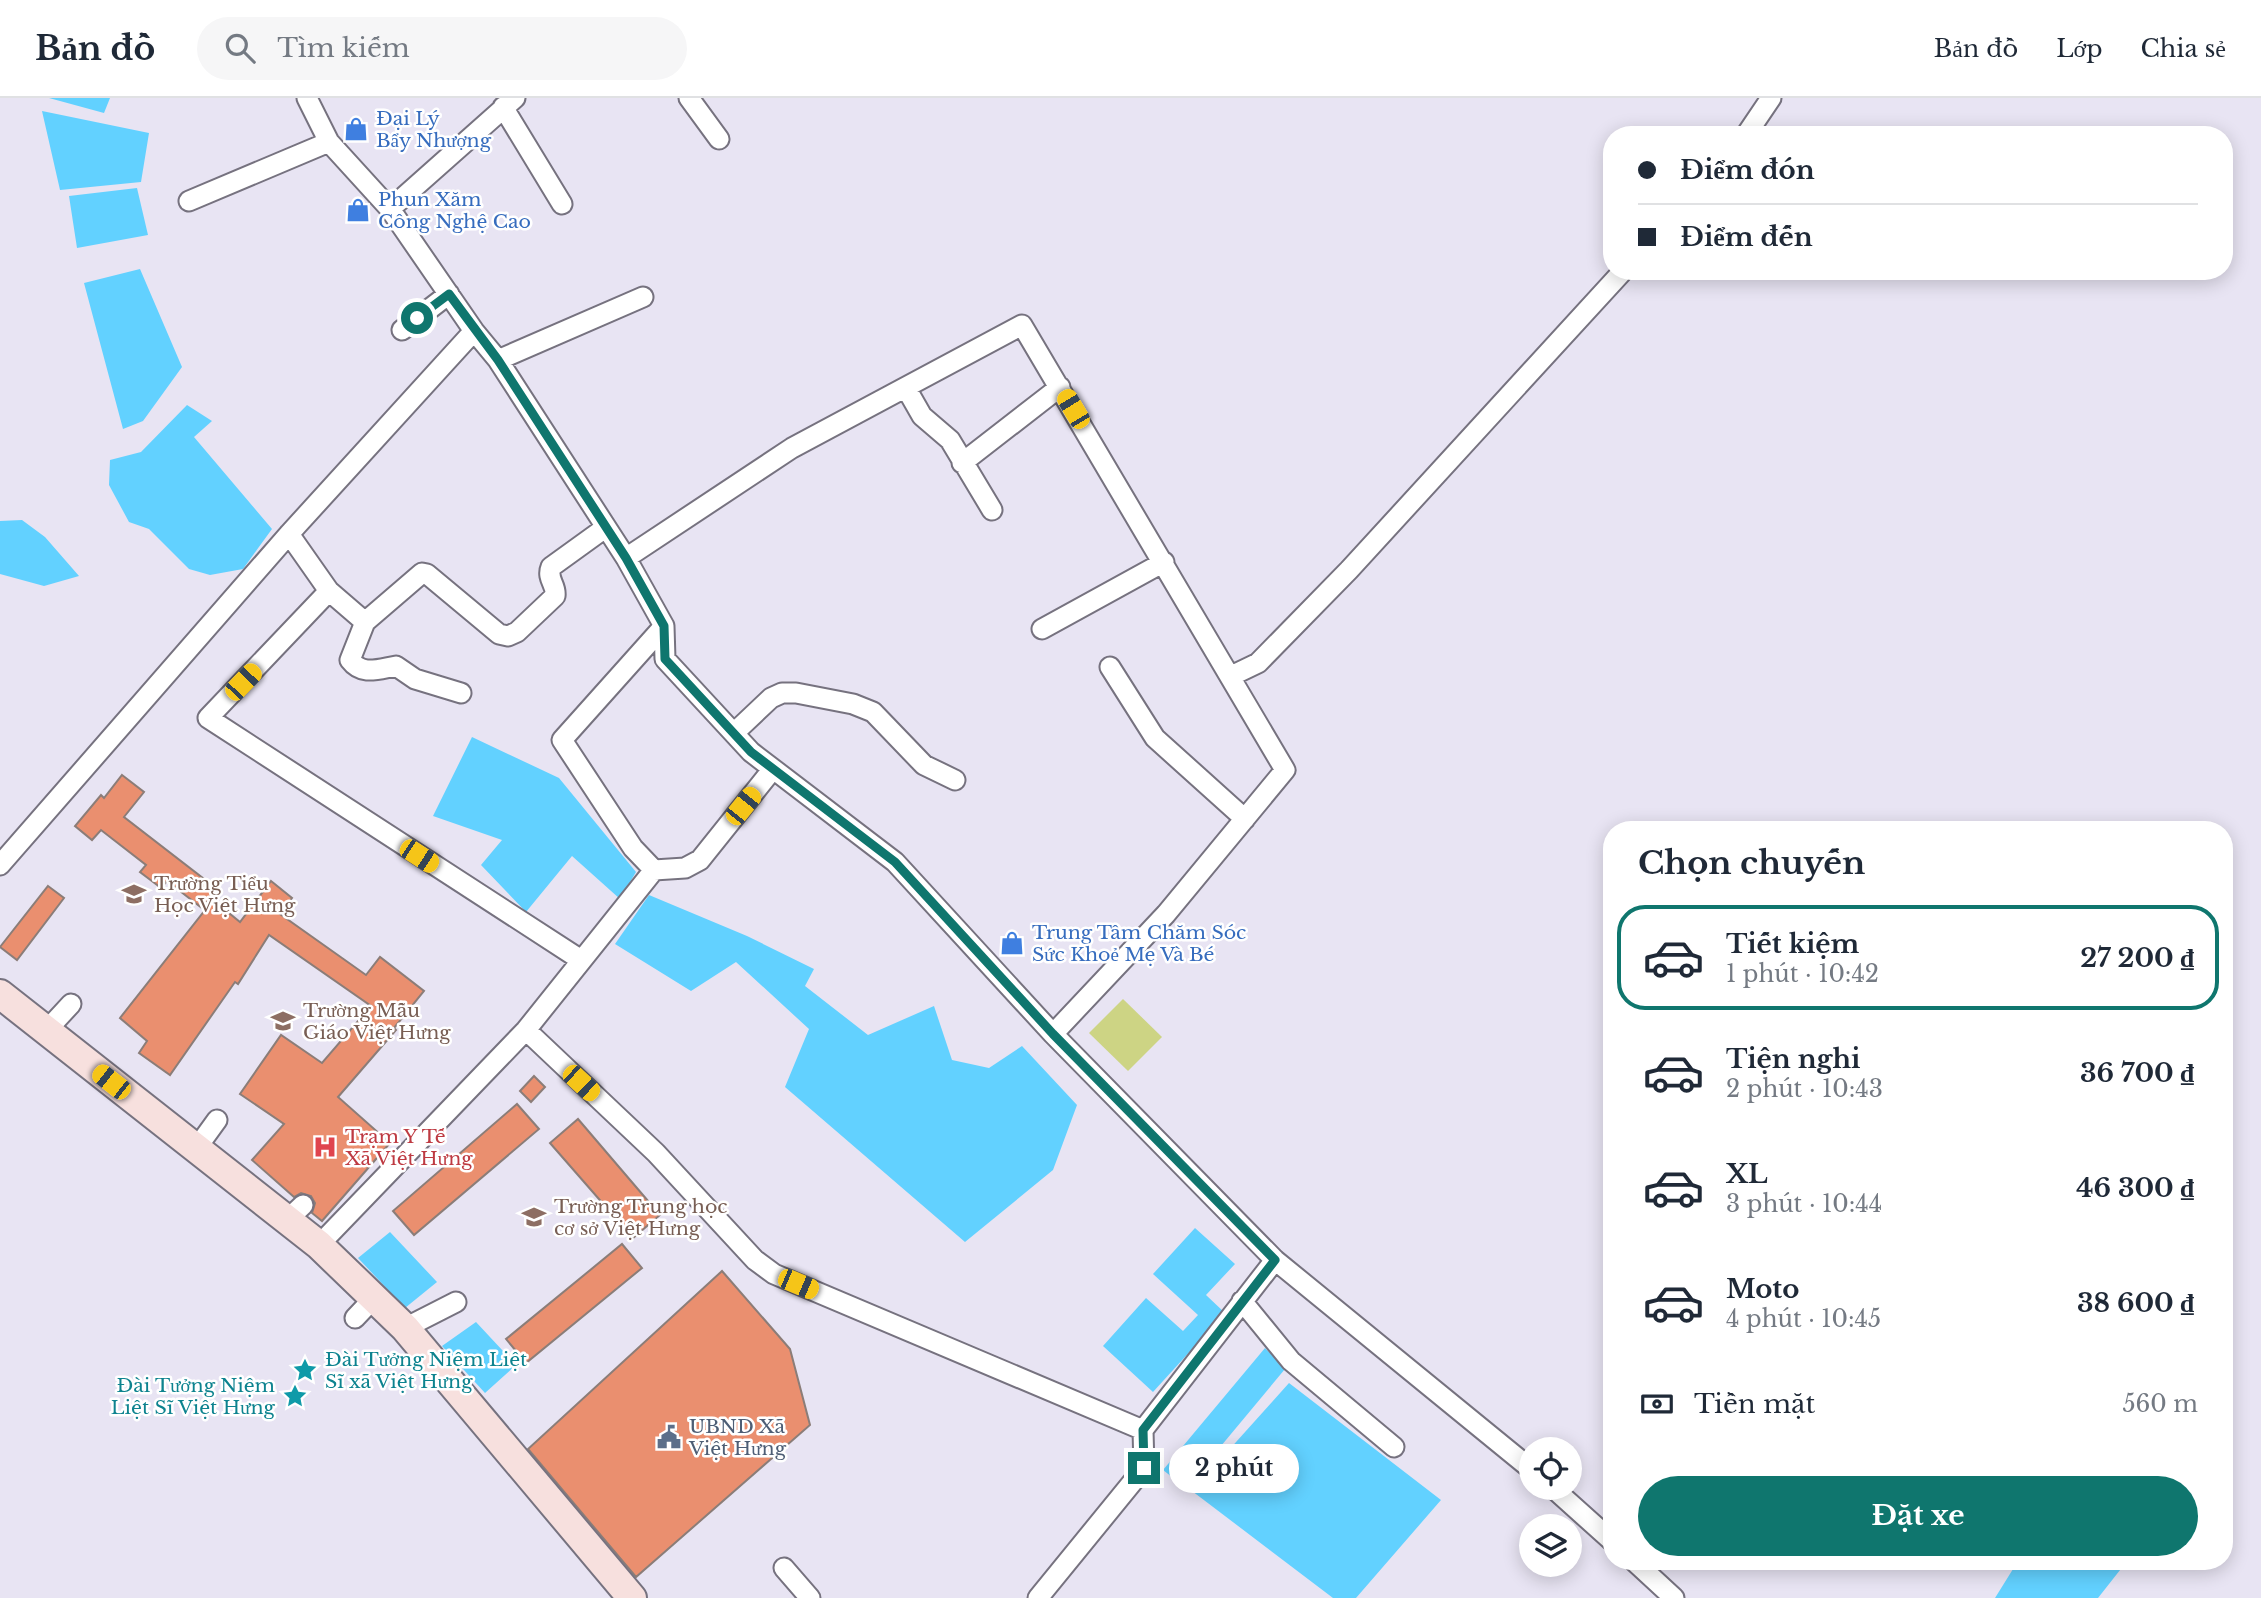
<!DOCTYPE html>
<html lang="vi">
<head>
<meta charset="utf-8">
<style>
	body { margin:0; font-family:"Libre Baskerville",serif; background:#f6f6f7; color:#1f2937; height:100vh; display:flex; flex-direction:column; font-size:26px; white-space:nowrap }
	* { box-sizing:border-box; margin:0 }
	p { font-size:23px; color:#747a83 }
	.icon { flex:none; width:38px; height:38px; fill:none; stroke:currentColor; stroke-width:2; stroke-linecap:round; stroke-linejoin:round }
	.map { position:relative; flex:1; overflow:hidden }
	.drawer { position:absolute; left:1603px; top:723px; width:630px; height:749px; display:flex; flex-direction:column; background:#fff; border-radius:28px; box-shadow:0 4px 18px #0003 }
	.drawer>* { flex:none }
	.hud { position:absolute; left:1603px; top:28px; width:630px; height:154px; border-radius:28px; box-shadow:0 4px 18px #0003; display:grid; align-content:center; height:154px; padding:0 35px; background:#fff }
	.buttons { position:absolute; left:1519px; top:1339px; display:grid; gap:14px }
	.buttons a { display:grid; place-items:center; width:63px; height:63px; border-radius:50%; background:#fff; box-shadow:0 4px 18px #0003; font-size:35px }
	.end { position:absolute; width:32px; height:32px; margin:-16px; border:9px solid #0f766e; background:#fff; box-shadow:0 0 0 4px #fff }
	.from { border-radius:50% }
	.bubble { position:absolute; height:49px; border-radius:24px; background:#fff; box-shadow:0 4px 18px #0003; font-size:23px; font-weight:800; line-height:49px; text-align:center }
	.car { position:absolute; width:21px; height:42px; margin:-21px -10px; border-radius:9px; box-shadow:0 0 5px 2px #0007; background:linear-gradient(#f5c518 24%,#345 0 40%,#f5c518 0 76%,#345 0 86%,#f5c518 0) }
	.hud b { display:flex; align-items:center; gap:24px; height:66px; font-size:26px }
	.hud b+b { border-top:2px solid #e0e1e3 }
	.hud i { width:18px; height:18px; background:#1f2937 }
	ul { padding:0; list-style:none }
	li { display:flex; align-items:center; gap:21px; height:105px; margin:0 14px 10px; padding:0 21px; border:4px solid transparent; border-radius:28px }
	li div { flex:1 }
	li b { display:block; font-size:26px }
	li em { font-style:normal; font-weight:800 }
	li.on { border-color:#0f766e }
	li>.icon { width:63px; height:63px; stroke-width:1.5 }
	h2 { padding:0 35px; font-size:32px; line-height:84px }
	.pay { display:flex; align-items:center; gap:18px; height:77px; padding:0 35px; font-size:26px }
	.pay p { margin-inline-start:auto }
	.primary-button { display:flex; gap:14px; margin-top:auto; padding:14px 35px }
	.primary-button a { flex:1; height:80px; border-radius:42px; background:#0f766e; color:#fff; font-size:28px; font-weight:800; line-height:80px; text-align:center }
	header { display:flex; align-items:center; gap:42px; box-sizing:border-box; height:98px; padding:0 35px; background:#fff; border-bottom:2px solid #e0e1e3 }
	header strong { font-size:33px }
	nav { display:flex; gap:38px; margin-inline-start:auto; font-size:24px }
	.search { width:490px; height:63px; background:#f6f6f7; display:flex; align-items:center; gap:18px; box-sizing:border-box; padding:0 24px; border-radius:38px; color:#747a83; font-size:26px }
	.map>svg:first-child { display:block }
	.green { fill:#cdd484 }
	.water { fill:#62d1ff }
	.building { fill:#ea8f6f; stroke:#8b7d78; stroke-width:2 }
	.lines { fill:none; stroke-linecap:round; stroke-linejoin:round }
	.minor-casing { stroke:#76727f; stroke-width:23 }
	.secondary-casing { stroke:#76727f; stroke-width:32 }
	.minor { stroke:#fff; stroke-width:19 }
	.secondary { stroke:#f7e0de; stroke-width:28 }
	.route { stroke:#0f766e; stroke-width:9 }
	.labels { text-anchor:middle; stroke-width:5; stroke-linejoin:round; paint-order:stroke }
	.shop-label { font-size:19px; fill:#366cbe; stroke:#fff; text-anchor:start }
	.education-label { font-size:19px; fill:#785e54; stroke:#fff; text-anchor:start }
	.health-label { font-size:19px; fill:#be3a42; stroke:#fff; text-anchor:start }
	.culture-label { font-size:19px; fill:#0d838f; stroke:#fff; text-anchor:start }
	.service-label { font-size:19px; fill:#4e5e75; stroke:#fff; text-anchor:start }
</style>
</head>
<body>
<header>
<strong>Bản đồ</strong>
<div class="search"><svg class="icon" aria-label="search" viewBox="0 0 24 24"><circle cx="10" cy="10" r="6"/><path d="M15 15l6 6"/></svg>Tìm kiếm</div>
<nav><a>Bản đồ</a><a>Lớp</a><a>Chia sẻ</a></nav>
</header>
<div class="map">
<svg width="2261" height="1500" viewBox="0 0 2261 1500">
	<rect width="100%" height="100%" fill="#e8e4f3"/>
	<!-- green -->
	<path class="green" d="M1123,901L1162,939L1128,973L1089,935Z"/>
	<!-- water -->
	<path class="water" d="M49,0H110L104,15Z
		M42,13L149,35L141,84L60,92Z
		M137,90L148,137L77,150L69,98Z
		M140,171L182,269L143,323L123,331L84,185Z
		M187,307L212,323L194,339L272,431L243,471L210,477L189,471L149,431L129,424L109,387L110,362L141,354Z
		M22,422L45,439L79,478L44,488L0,476V423Z
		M472,639L559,680L636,774L620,801L572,758L526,814L481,767L502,742L433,718Z
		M649,797L747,838L814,871L805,888L868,937L934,908L952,962L989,970L1022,948L1077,1007L1053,1072L965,1144L785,989L809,931L736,864L691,893L615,846Z
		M1195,1130L1235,1166L1206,1197L1225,1215L1153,1294L1103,1248L1146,1200L1183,1233L1198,1217L1153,1176Z
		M390,1134L437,1184L405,1210L358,1160Z
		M476,1224L516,1267L485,1295L442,1248Z
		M1265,1250L1285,1271L1186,1390L1163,1372Z
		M1289,1285L1441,1402L1356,1500H1333L1192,1393Z
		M2018,1463H2113L2124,1467L2098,1500H1995Z"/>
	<!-- building -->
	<path class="building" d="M122,677L144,694L124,719L217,791L202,810L167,783L161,790L140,774L146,767L101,732L92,742L75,728L101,697L104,700Z
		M271,783L292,800L280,816L366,877L380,859L424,893L394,930L396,932L338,999L390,1045L322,1123L312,1115L315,1105L311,1098L301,1095L294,1099L252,1062L284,1026L240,996L281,937L322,965L371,908L269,837L238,886L235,884L170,977L139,955L147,943L120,920L213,802L240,824Z
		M48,788L64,800L17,862L0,849Z
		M534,978L545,989L531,1004L520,993Z
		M517,1006L539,1031L414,1137L393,1113Z
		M578,1021L660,1117L633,1140L550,1045Z
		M622,1146L642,1170L526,1265L506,1241Z
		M722,1173L790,1251L810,1327L636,1479L528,1351Z"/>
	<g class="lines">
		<!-- minor casing -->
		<g class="minor-casing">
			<path id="minor" d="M307,0L329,44L390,111L474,233L498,262L626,460L664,528L665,561L751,654L895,764L1053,936L1275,1162L1531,1371
				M689,0L719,41
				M503,9L562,106
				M1746,37L1771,0
				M189,103L329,44
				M390,111L515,0
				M402,232L449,196
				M498,262L643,199
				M906,290L922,318L950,342L992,412
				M962,365L1060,289
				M289,436L329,493L365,524L422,475L427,476L499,536L508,538L517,534L555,498C557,487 546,481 551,469L605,430
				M626,460L792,350L1022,227L1285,672L1166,816L1053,936
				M329,493L208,620L581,862
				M365,524L350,562C362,578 378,571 396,568L415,581L461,595
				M664,528L562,642L633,750L654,772L685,770L700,762L772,672
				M1042,531L1164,464
				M1110,569L1155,640L1245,721
				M1231,578L1258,565L1349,472L1623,173
				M734,635L771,600L782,595H796L853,606L873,614L924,667L955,682
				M0,767L289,436L474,233
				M526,932L656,1055L755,1162L774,1176L1143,1332
				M46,933L71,906
				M196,1051L217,1022
				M287,1122L303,1107
				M319,1147L526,932L654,772
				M1242,1203L1291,1263L1394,1349
				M355,1220L373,1201
				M405,1230L456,1204
				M1553,1390L1612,1443
				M1634,1463L1674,1500
				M784,1470L810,1500
				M1038,1500L1144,1370L1143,1332L1275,1162"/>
		</g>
		<!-- secondary casing -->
		<g class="secondary-casing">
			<path id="secondary" d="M0,896L319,1147L405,1230L632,1500"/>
		</g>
		<!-- minor -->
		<use href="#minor" class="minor"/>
		<!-- secondary -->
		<use href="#secondary" class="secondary"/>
	</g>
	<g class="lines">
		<!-- route -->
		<path class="route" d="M417,220L449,196L498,262L626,460L664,528L665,561L751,654L895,764L1053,936L1275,1162L1143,1332L1144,1370"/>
	</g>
	<!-- icons -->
	<defs>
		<g id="shop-bare" transform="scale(1.89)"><path d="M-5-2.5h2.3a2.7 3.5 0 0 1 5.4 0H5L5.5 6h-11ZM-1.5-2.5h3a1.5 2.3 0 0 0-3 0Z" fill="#3f7fe0" stroke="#fff" stroke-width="2.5" paint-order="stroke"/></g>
		<g id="school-bare" transform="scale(1.89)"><path d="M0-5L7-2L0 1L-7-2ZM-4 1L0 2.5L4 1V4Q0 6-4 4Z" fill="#8d6e63" stroke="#fff" stroke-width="2.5" paint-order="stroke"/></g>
		<g id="hospital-bare" transform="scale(1.89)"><path d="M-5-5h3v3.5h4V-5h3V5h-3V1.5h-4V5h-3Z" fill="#e0444e" stroke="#fff" stroke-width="2.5" paint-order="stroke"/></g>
		<g id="sight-bare" transform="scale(1.89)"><path d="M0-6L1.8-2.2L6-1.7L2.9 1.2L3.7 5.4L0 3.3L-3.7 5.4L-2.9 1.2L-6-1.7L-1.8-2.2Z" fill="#0f9aa8" stroke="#fff" stroke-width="2.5" paint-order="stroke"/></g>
		<g id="civic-bare" transform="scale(1.89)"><path d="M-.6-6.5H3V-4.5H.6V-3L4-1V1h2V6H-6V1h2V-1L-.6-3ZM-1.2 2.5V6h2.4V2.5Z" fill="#5c6f8a" stroke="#fff" stroke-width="2.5" paint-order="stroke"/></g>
	</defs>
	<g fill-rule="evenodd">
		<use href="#shop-bare" x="356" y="31"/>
		<use href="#shop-bare" x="358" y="112"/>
		<use href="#school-bare" x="134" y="796"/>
		<use href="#shop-bare" x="1012" y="845"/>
		<use href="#school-bare" x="283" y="923"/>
		<use href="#hospital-bare" x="325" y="1049"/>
		<use href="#school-bare" x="534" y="1119"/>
		<use href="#sight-bare" x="305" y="1272"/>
		<use href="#sight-bare" x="295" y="1298"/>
		<use href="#civic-bare" x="669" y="1339"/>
	</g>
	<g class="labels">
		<!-- shop labels -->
		<g class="shop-label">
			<text x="376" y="27">Đại Lý<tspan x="376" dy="22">Bẩy Nhượng</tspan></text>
			<text x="378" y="108">Phun Xăm<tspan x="378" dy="22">Công Nghệ Cao</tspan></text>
			<text x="1032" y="841">Trung Tâm Chăm Sóc<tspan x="1032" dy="22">Sức Khoẻ Mẹ Và Bé</tspan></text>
		</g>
		<!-- education labels -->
		<g class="education-label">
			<text x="154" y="792">Trường Tiểu<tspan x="154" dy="22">Học Việt Hưng</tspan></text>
			<text x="303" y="919">Trường Mẫu<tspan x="303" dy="22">Giáo Việt Hưng</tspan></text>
			<text x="554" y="1115">Trường Trung học<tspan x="554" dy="22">cơ sở Việt Hưng</tspan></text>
		</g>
		<!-- health labels -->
		<g class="health-label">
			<text x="345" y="1045">Trạm Y Tế<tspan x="345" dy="22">Xã Việt Hưng</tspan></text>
		</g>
		<!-- culture labels -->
		<g class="culture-label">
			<text x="325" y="1268">Đài Tưởng Niệm Liệt<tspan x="325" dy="22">Sĩ xã Việt Hưng</tspan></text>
			<text x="275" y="1294" text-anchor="end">Đài Tưởng Niệm<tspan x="275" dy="22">Liệt Sĩ Việt Hưng</tspan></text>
		</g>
		<!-- service labels -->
		<g class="service-label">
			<text x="689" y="1335">UBND Xã<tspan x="689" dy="22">Việt Hưng</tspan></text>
		</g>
	</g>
</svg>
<div class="buttons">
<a><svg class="icon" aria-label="locate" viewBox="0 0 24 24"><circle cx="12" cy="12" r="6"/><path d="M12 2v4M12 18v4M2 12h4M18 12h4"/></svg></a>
<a><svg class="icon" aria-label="layers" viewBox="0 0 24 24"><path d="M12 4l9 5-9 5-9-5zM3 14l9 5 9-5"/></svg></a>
</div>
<i class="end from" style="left:417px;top:220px"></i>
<i class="end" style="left:1144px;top:1370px"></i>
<div class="bubble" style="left:1169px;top:1346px;width:130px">2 phút</div>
<i class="car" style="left:1073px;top:311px;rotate:329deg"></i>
<i class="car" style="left:243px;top:584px;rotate:44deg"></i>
<i class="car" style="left:743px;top:708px;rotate:39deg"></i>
<i class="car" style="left:419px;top:758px;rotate:123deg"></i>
<i class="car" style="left:111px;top:984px;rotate:308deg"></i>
<i class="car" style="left:581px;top:985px;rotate:133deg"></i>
<i class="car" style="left:798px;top:1186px;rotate:113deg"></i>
<div class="hud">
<b><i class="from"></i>Điểm đón</b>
<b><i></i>Điểm đến</b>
</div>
<section class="drawer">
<h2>Chọn chuyến</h2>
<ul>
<li class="on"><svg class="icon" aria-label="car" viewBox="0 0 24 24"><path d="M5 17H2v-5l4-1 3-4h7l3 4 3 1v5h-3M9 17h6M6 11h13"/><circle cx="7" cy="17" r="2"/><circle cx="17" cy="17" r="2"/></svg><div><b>Tiết kiệm</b><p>1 phút · 10:42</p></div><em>27 200 ₫</em></li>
<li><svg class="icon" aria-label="car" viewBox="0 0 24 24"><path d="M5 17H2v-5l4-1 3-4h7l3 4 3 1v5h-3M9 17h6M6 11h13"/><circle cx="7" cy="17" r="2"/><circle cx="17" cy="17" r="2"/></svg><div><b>Tiện nghi</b><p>2 phút · 10:43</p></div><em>36 700 ₫</em></li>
<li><svg class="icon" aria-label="car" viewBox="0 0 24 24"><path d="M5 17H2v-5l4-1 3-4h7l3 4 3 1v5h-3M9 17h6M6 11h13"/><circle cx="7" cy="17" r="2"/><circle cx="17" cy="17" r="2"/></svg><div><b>XL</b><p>3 phút · 10:44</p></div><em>46 300 ₫</em></li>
<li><svg class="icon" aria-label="car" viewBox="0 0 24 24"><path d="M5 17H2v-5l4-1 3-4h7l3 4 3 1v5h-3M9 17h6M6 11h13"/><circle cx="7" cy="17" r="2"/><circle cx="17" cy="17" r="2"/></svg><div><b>Moto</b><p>4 phút · 10:45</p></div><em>38 600 ₫</em></li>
</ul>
<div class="pay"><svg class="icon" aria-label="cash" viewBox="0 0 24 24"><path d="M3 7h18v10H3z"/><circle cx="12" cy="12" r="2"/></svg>Tiền mặt<p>560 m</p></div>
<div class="primary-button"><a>Đặt xe</a></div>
</section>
</div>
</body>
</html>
